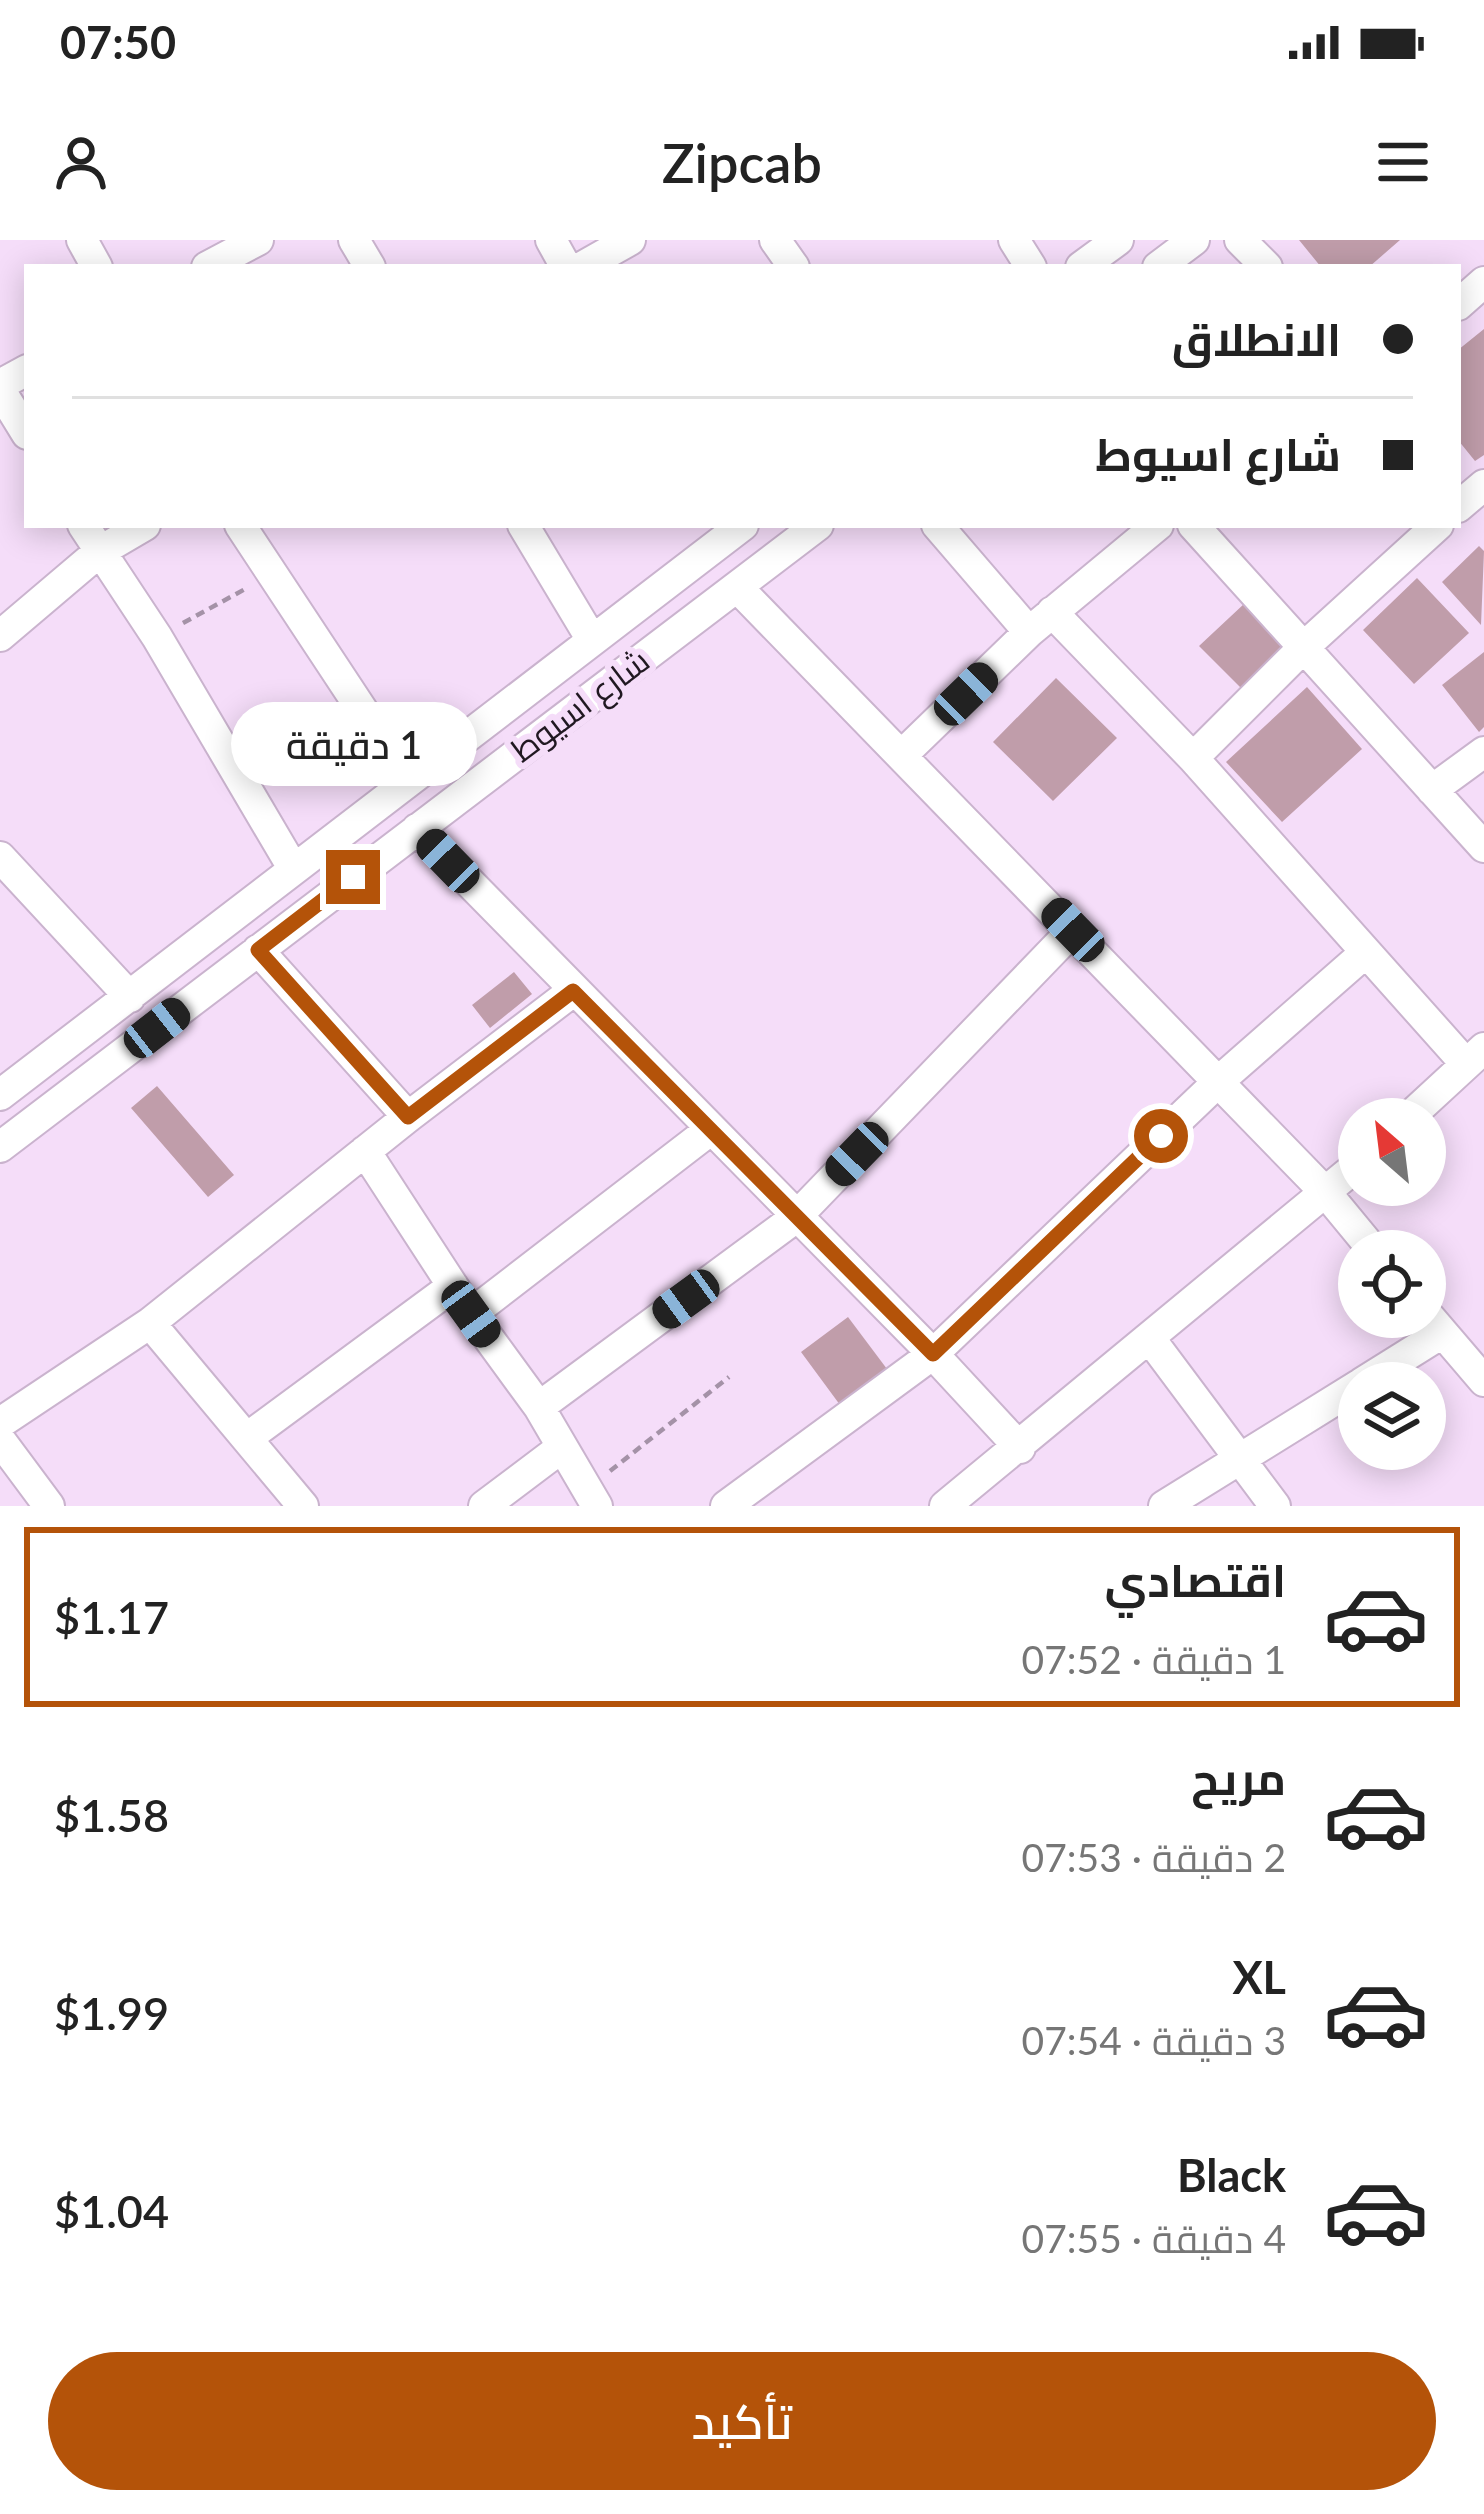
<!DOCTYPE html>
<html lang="ar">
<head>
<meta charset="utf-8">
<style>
	body { margin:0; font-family:Lato,Cairo,sans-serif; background:#f6f6f6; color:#222; direction:rtl; height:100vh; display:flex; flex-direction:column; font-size:45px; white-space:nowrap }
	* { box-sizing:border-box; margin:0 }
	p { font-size:39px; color:#767676 }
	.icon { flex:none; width:66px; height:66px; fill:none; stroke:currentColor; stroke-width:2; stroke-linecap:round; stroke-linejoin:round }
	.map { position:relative; height:1266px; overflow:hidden; direction:ltr }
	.sheet { display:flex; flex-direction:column; background:#fff; flex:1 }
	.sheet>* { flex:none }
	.banner { position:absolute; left:24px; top:24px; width:1437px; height:264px; border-radius:0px; box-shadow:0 6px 30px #0003; direction:rtl; display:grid; align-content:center; height:264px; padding:0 48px; background:#fff }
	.needle { width:78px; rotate:332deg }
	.buttons { position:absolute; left:1338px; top:858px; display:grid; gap:24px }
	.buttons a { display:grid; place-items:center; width:108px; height:108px; border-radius:50%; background:#fff; box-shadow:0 6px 30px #0003; font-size:60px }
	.end { position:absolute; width:54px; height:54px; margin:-27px; border:15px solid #b45309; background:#fff; box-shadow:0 0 0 6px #fff }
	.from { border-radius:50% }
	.bubble { position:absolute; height:84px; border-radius:42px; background:#fff; box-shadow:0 6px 30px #0003; font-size:39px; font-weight:600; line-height:84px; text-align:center; direction:rtl }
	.car { position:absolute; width:36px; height:72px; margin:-36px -18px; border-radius:15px; box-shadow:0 0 9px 3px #0007; background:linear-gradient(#222 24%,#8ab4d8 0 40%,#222 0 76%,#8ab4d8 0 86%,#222 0) }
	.banner b { display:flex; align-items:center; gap:42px; height:114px; font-size:45px }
	.banner b+b { border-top:3px solid #e0e0e0 }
	.banner i { width:30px; height:30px; background:#222 }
	ul { padding:21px 0 0; list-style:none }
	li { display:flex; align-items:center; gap:36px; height:180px; margin:0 24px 18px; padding:0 24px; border:6px solid transparent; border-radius:0px }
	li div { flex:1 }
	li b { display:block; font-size:45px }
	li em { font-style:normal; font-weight:600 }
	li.current { border-color:#b45309 }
	li>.icon { width:108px; height:108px; stroke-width:1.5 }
	.primary-button { display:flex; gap:24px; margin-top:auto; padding:24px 48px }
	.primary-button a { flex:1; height:138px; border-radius:72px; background:#b45309; color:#fff; font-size:48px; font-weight:600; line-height:138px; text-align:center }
	.status { display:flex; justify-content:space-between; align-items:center; height:84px; padding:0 60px; background:#fff; direction:ltr }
	.status svg { height:33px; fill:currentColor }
	header { display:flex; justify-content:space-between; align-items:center; height:156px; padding:0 48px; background:#fff; font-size:54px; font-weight:600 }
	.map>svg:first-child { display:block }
	.building { fill:#c09daa }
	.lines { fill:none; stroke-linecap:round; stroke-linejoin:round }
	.minor-casing { stroke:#cab3ce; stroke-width:34 }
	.path { stroke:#a492a7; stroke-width:4.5; stroke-dasharray:9 6; stroke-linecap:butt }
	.minor { stroke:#fff; stroke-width:30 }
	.route { stroke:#b45309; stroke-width:15 }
	.labels { text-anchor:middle; stroke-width:12; stroke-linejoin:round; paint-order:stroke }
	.street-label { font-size:33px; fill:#201821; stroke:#f5ddf9 }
</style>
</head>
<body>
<div class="status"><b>07:50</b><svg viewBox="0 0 49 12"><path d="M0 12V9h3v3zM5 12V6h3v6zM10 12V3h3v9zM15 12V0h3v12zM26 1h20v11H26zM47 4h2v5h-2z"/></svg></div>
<header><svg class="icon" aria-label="menu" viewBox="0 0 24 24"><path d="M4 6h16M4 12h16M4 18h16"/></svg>Zipcab<svg class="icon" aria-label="person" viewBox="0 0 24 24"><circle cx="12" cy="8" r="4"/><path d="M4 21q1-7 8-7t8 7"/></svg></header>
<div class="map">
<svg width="1484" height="1266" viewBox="0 0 1484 1266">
	<rect width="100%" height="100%" fill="#f5ddf9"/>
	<!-- building -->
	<path class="building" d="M1299,0H1400L1369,27H1321Z
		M1484,89V215L1475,221L1458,200V110Z
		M1479,306L1484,311L1481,385L1442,342Z
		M1417,338L1469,393L1414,444L1363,390Z
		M1245,363L1290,408L1244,451L1199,406Z
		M1484,412V487L1479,492L1442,445Z
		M1056,438L1117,498L1053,561L993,502Z
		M1307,447L1362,509L1282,582L1226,522Z
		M514,732L532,754L490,788L472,765Z
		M157,846L234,935L208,957L131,868Z
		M848,1077L890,1133L843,1169L801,1112Z"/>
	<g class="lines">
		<!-- minor casing -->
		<g class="minor-casing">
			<path id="minor" d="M82,0L97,27
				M354,0L370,27
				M551,0L566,27
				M775,0L794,27
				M1014,0L1031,27
				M1240,0L1267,27
				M207,27L258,0
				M582,27L630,0
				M1081,27L1118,0
				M1158,27L1194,0
				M1458,65L1484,42
				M0,145L27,130
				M0,150L27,194
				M1458,267L1484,245
				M83,285L157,397L293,628
				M240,285L409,541
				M523,285L592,400
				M937,285L1029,392
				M1193,285L1484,607
				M737,347L1327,954L1374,1011
				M1052,372L1193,518L1466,824
				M0,396L99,312L145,285
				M902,515L1029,392L1158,285
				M1193,518L1304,407L1438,285
				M1432,550L1484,512
				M417,589L933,1114L1020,1208
				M0,617L130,757
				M258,710L408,877
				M0,855L743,285
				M1407,879L1484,808
				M0,907L818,285
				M365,911L471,1074L539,1167L597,1266
				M1425,1072L1484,1141
				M471,1074L710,890
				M150,1083L303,1266
				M1151,1100L1275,1266
				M1362,1143L1442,1093
				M539,1167L795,978L1073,690
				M0,1183L150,1083L408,877L573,751
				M247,1198L453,1046
				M0,1200L49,1266
				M484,1266L561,1208
				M726,1266L933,1114L1219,841L1365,713
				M945,1266L1359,924
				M1164,1266L1359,1145"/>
		</g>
		<!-- path -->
		<path class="path" d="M183,383L247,348
			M610,1231L729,1137"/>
		<!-- minor -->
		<use href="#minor" class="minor"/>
	</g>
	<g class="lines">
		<!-- route -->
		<path class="route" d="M353,637L258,710L408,877L573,751L933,1114L1161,896"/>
	</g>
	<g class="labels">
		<!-- street labels -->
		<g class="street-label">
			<text transform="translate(580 465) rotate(-37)" y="12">شارع اسيوط</text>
		</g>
	</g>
</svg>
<div class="buttons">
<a><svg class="needle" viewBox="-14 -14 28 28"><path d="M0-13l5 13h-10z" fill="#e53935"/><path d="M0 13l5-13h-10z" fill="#767676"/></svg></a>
<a><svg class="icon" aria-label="locate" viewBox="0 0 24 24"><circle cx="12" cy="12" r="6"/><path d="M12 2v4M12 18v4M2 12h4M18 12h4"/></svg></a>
<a><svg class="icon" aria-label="layers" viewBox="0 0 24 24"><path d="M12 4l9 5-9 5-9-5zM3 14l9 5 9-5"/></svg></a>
</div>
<i class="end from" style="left:1161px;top:896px"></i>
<i class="end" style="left:353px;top:637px"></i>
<div class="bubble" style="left:231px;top:462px;width:246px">1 دقيقة</div>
<i class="car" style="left:966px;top:454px;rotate:46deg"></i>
<i class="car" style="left:448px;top:621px;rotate:316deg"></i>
<i class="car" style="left:1073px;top:690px;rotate:316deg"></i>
<i class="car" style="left:157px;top:788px;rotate:52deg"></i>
<i class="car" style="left:857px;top:914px;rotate:224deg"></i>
<i class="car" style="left:686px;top:1059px;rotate:234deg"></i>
<i class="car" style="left:471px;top:1074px;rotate:144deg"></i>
<div class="banner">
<b><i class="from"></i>الانطلاق</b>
<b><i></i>شارع اسيوط</b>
</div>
</div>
<section class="sheet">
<ul>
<li class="current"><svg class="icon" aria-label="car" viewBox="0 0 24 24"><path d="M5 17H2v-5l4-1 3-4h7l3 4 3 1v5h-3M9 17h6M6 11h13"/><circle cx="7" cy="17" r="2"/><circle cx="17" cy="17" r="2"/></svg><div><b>اقتصادي</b><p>1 دقيقة · 07:52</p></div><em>$1.17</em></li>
<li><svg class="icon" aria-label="car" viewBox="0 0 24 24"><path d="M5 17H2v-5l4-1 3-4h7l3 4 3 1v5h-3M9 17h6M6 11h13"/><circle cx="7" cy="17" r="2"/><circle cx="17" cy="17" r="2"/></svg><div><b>مريح</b><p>2 دقيقة · 07:53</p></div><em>$1.58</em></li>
<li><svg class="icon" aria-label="car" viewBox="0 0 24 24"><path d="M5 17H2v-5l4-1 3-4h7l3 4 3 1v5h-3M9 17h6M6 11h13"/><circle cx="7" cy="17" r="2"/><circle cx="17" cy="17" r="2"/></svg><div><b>XL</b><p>3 دقيقة · 07:54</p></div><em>$1.99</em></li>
<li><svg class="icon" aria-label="car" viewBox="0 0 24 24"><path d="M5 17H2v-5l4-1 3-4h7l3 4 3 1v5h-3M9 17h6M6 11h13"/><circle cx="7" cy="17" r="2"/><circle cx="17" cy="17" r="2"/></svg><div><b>Black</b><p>4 دقيقة · 07:55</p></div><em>$1.04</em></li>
</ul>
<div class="primary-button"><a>تأكيد</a></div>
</section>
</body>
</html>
